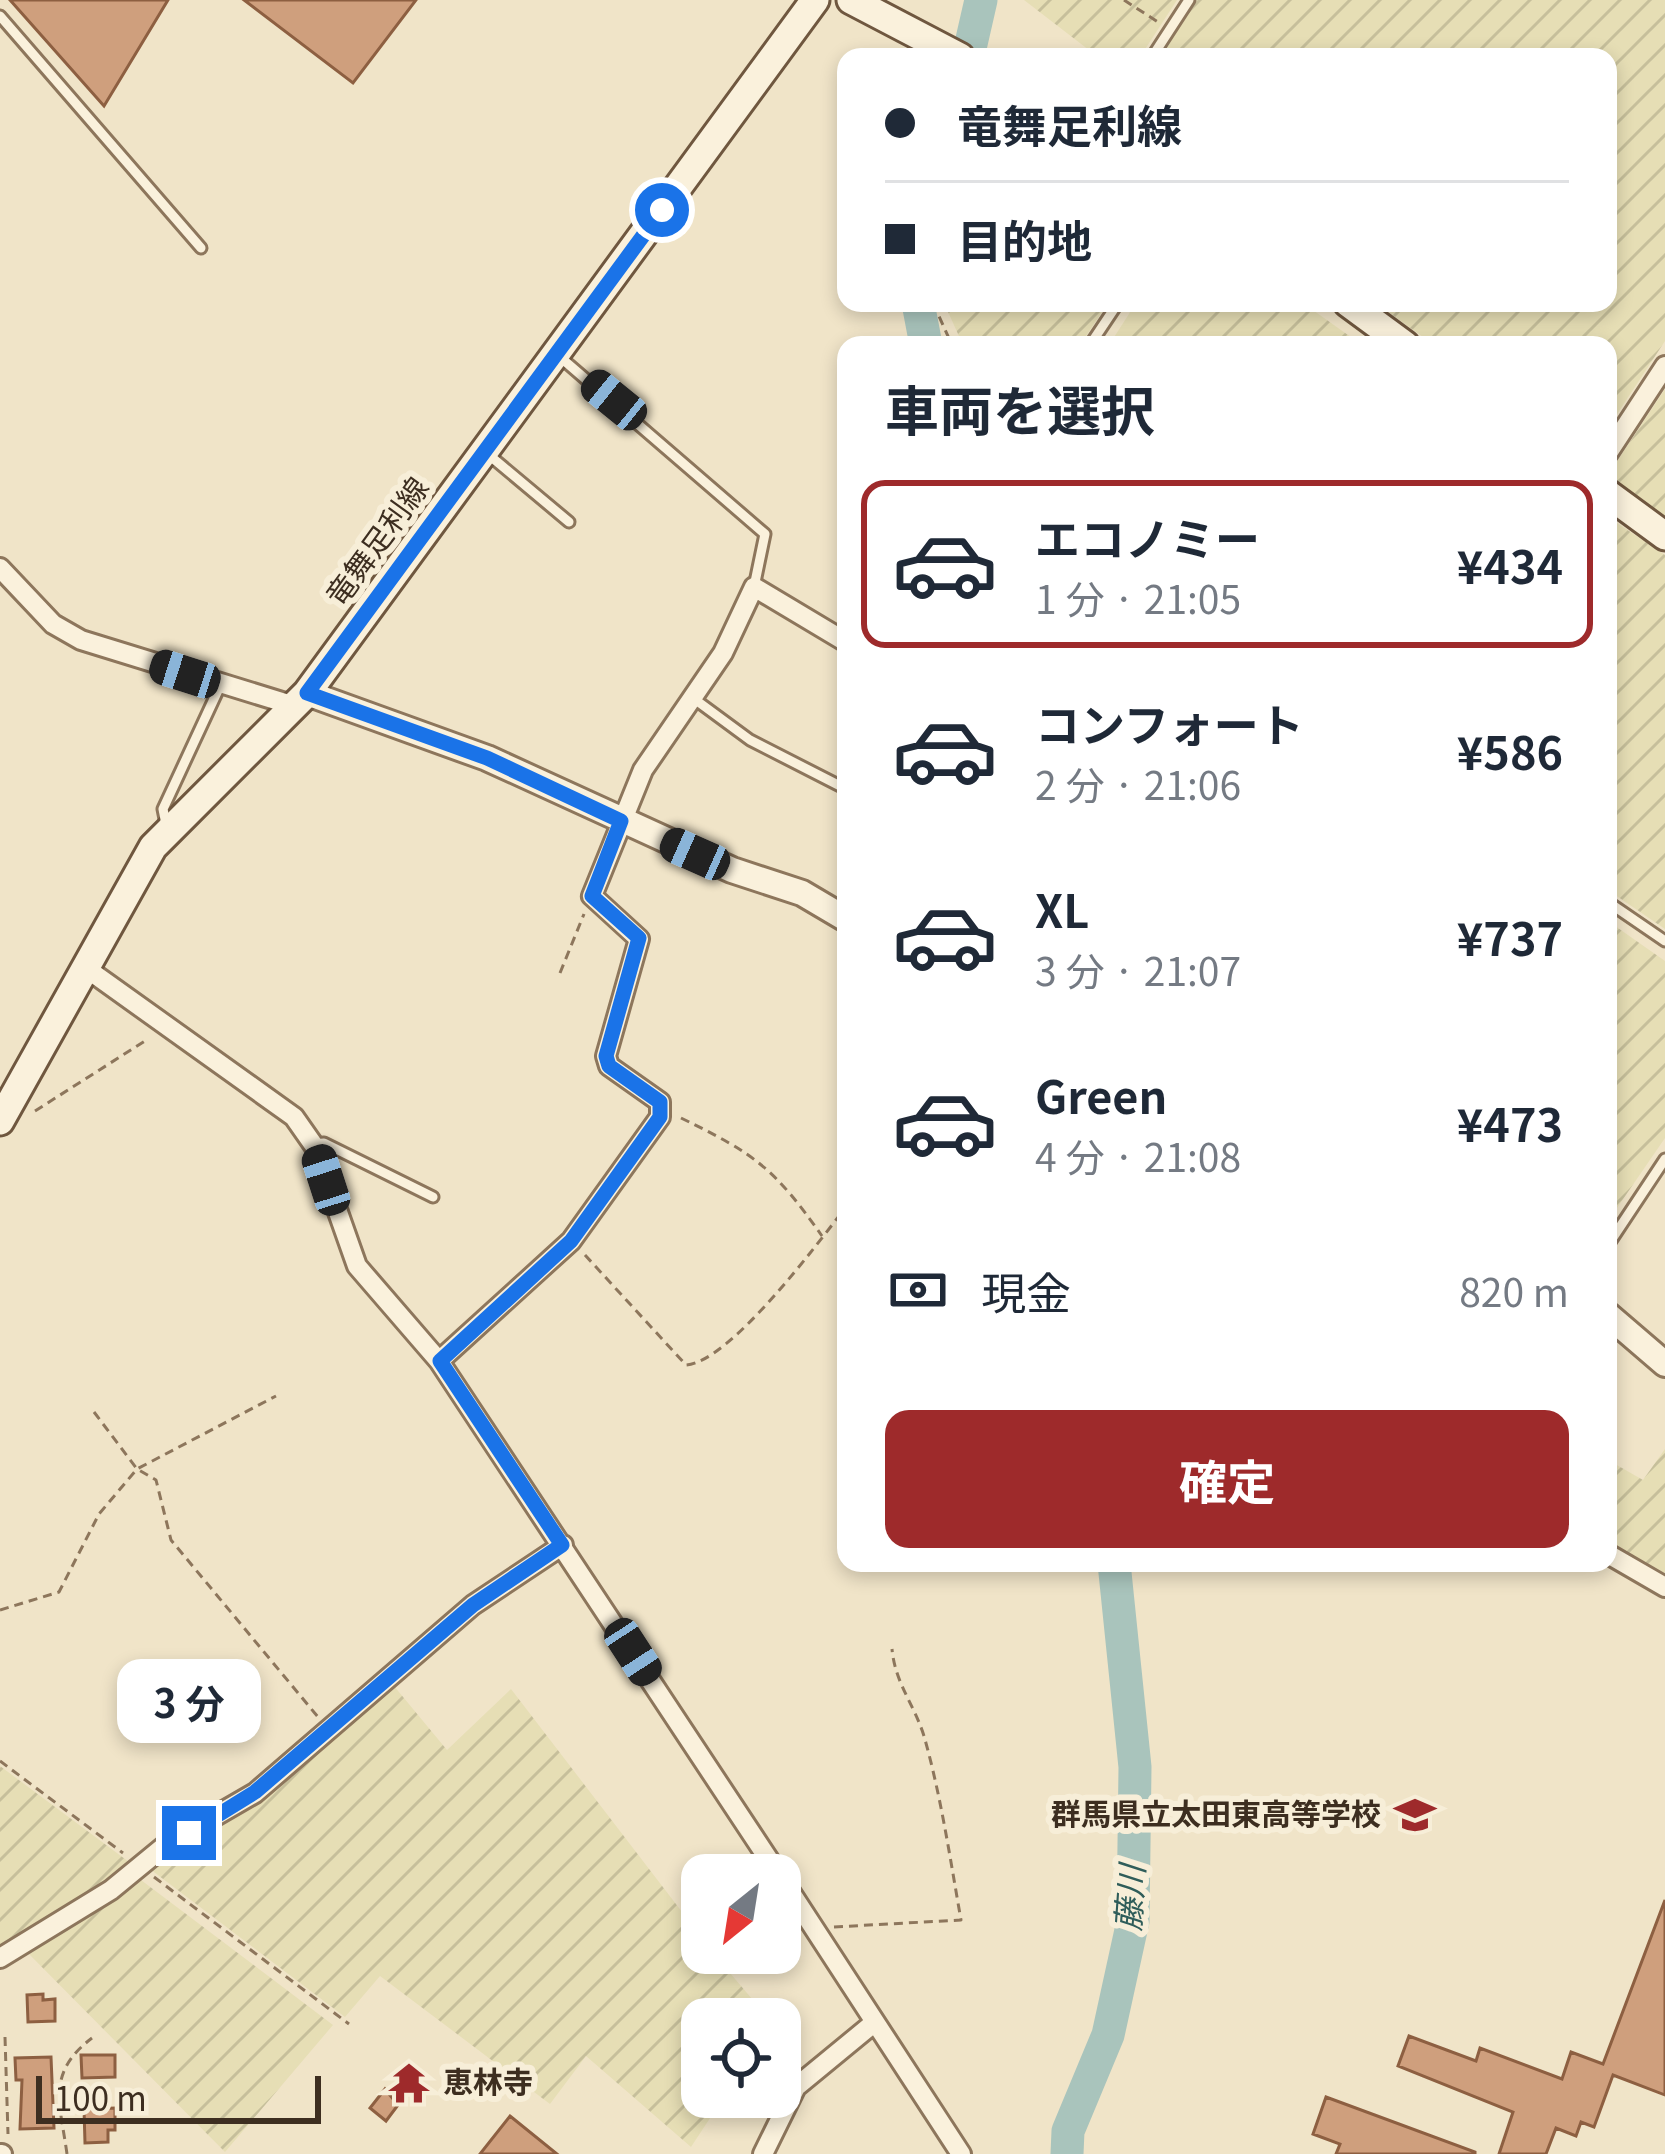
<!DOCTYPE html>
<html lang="ja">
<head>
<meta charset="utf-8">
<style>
	body { margin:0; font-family:Georgia,"Noto Sans JP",serif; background:#f6f6f7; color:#1f2937; height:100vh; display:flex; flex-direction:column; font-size:45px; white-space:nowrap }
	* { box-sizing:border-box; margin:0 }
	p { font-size:39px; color:#747a83 }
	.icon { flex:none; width:66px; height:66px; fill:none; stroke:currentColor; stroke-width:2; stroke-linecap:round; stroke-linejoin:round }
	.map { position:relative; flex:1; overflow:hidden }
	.side { position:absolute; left:837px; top:336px; width:780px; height:1236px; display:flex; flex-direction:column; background:#fff; border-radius:24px; box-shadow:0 6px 18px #0003 }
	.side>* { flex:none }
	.banner { position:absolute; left:837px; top:48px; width:780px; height:264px; border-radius:24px; box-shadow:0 6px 18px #0003; display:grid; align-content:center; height:264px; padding:0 48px; background:#fff }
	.needle { width:78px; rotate:210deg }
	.tools { position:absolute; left:681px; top:1854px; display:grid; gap:24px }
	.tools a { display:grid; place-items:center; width:120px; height:120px; border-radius:24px; background:#fff; box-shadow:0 6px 18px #0003; font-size:60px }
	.scale { position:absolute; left:36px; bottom:30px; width:285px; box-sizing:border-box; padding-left:12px; border:6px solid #3d2e20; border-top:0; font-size:33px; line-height:42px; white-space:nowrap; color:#3d2e20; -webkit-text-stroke:9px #f7eed8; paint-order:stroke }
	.end { position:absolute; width:54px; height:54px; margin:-27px; border:15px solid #1a73e8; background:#fff; box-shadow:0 0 0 6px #fff }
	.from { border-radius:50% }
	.bubble { position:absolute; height:84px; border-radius:24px; background:#fff; box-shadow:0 6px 18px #0003; font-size:39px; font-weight:700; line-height:84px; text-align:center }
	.car { position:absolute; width:36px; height:72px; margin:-36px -18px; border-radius:15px; box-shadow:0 0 9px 3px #0007; background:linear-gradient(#222 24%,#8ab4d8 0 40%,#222 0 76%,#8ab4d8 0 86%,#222 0) }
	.banner b { display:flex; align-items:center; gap:42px; height:114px; font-size:45px }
	.banner b+b { border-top:3px solid #e0e1e3 }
	.banner i { width:30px; height:30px; background:#1f2937 }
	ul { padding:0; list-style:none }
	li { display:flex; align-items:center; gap:36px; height:168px; margin:0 24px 18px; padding:0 24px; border:6px solid transparent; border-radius:24px }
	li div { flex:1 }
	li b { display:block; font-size:45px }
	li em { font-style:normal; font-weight:700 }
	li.on { border-color:#9e2a2b }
	li>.icon { width:108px; height:108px; stroke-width:1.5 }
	h2 { padding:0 48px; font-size:54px; line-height:144px }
	.pay { display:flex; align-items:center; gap:30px; height:132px; padding:0 48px; font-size:45px }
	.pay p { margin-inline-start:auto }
	.button { display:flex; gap:24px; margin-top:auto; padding:24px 48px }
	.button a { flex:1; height:138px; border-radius:24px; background:#9e2a2b; color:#fff; font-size:48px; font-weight:700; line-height:138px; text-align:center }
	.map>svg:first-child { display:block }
	.farmland { fill:url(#farmland-furrows) }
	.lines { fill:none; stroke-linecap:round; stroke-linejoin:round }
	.river { stroke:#a9c4bc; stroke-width:33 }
	.building { fill:#cf9f7d; stroke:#8d5f41; stroke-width:3 }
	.service-casing { stroke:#8d765c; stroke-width:15 }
	.minor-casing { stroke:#8d765c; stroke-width:24 }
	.tertiary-casing { stroke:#8d765c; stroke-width:30 }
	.secondary-casing { stroke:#6f573f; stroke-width:33 }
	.path { stroke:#8d765c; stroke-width:3; stroke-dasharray:9 6; stroke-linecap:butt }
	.service { stroke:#faf1dc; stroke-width:9 }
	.minor { stroke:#faf1dc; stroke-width:18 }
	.tertiary { stroke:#faf1dc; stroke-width:24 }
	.secondary { stroke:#faf1dc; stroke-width:27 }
	.route { stroke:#1a73e8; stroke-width:15 }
	.labels { text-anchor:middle; stroke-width:12; stroke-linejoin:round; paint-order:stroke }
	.street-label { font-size:30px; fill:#3d2e20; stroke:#f7eed8 }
	.poi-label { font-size:30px; font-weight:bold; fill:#3d2e20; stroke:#f7eed8; text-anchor:end }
	.water-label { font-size:33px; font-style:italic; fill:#2f5d5a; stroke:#f7eed8 }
</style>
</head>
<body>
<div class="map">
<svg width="1665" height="2154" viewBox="0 0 1665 2154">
	<defs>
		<pattern id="farmland-furrows" width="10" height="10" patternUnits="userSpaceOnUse" patternTransform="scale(3)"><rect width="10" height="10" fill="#e6deb5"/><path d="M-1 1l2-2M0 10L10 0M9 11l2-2" fill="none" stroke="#c6bf9b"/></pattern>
	</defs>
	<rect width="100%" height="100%" fill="#f0e4c8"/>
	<!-- farmland -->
	<path class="farmland" d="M1024,0H1177L1140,57H1098Z
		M1197,0H1665V341L1608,428V345H1434L1376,303H1608V57H1160Z
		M944,303H1108L1080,345H963Z
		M1136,303H1303L1362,345H1109Z
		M1665,389V518L1608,475Z
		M1608,517L1665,555V929L1608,890Z
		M1608,921L1665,961V1138L1608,1221Z
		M1665,1449V1575L1608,1543V1460L1643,1480Z
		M389,1680L447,1750L511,1689L702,1938V1953H713L769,2019H702V2097H724L691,2147L586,2056L550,2104L380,1976L345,2017L146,1866L257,1800Z
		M0,1766L129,1862L108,1882L0,1950Z
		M137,1877L333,2025L225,2152L26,1951Z"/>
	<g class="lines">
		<!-- river -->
		<path class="river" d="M968,57L981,0
			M918,303L926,345
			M1067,2154L1068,2131L1108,2035L1133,1921L1135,1767L1114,1563"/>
	</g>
	<!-- building -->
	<path class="building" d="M10,0H168L104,106Z
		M244,0H416L353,83Z
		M1665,1900V2095L1613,2075L1594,2127L1581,2122L1576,2136L1556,2128L1546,2154H1499L1513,2112L1398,2066L1409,2036L1476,2061L1480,2048L1562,2079L1571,2052L1603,2064Z
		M43,1994V2000L55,1999V2021L28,2022L27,1995Z
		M81,2055H115V2077L82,2078Z
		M51,2057L54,2128L20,2129L22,2080H16L15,2058Z
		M385,2089L398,2105L386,2121L370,2108Z
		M1326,2097L1475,2152V2154H1336L1340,2144L1313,2134Z
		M115,2108V2130H108V2142L85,2143L84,2109Z
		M510,2116L557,2154H480Z"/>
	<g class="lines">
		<!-- service casing -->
		<g class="service-casing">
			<path id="service" d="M0,16L201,248
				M1152,57L1189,0
				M1090,345L1118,303
				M560,357L765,534L754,587
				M489,455L569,522
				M693,698L750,740L846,789
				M167,829L163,809L220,686
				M1608,902L1665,941
				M313,1144L324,1143L433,1197
				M1608,1245L1665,1159"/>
		</g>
		<!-- minor casing -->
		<g class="minor-casing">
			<path id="minor" d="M1608,453L1665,366
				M0,568L53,624L81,640L295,706
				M83,966L294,1117L315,1147L357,1266L439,1361L779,1875
				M439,1361L571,1241L660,1117V1102L609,1066L606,1056L639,939L592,896L643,770L723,653L754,587L846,642
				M1608,1554L1665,1587
				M780,1876L961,2154
				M0,1958L111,1890L167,1844L255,1793L473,1605L563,1545
				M0,2154H2
				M763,2154L796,2087L875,2022"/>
		</g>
		<!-- tertiary casing -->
		<g class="tertiary-casing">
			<path id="tertiary" d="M307,693L487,758L732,870L802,893L846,919
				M1608,1315L1665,1364"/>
		</g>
		<!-- secondary casing -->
		<g class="secondary-casing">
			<path id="secondary" d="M851,0L960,57
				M1348,303L1405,345
				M1608,494L1665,536
				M0,1121L153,847L307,693L815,0"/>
		</g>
		<!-- path -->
		<path class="path" d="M1124,0L1158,22
			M933,303L952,345
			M560,973L584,914
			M35,1111L148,1039
			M681,1118C755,1154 774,1168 822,1236
			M585,1255L686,1365C730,1362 817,1244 846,1207
			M94,1412L137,1469L156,1480L171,1540L318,1717
			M0,1610L59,1592L99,1514L137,1469L276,1396
			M0,1761L123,1853
			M154,1877L349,2024
			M834,1927L961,1920C950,1858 941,1796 924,1736C914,1704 895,1683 892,1649
			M5,2037L8,2134
			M67,2154C60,2103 46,2073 92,2038"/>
		<!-- service -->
		<use href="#service" class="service"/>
		<!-- minor -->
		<use href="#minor" class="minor"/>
		<!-- tertiary -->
		<use href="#tertiary" class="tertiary"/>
		<!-- secondary -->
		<use href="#secondary" class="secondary"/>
	</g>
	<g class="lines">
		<!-- route -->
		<path class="route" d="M189,1833L255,1792L473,1605L562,1545L440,1361L571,1241L660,1117V1102L609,1066L606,1056L639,938L592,896L621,821L487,758L307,693L662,210"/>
	</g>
	<!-- icons -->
	<defs>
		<g id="school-bare" transform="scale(3.24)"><path d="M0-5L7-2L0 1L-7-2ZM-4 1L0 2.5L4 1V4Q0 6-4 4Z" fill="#9e2a2b" stroke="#f7eed8" stroke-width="2.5" paint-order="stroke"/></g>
		<g id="temple-bare" transform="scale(3.24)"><path d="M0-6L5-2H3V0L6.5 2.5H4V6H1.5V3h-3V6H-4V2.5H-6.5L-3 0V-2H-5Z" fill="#9e2a2b" stroke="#f7eed8" stroke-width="2.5" paint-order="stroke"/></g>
	</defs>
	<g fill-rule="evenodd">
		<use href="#school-bare" x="1415" y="1815"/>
		<use href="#temple-bare" x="409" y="2083"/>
	</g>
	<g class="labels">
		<!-- street labels -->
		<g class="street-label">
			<text transform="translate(378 542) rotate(-54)" y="10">竜舞足利線</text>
		</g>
		<!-- poi labels -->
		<g class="poi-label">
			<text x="1381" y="1825">群馬県立太田東高等学校</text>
			<text x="443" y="2093" text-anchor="start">恵林寺</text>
		</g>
		<!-- water labels -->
		<g class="water-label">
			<text transform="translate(1130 1898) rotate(-86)" y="12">藤川</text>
		</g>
	</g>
</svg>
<div class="tools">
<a><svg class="needle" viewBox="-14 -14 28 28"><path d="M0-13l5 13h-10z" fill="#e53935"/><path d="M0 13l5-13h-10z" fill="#747a83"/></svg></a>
<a><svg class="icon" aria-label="locate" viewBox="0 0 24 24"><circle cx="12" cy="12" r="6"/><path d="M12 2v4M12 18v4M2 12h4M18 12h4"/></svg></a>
</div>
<div class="scale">100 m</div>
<i class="end from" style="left:662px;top:210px"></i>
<i class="end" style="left:189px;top:1833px"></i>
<div class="bubble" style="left:117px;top:1659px;width:144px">3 分</div>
<i class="car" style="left:614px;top:400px;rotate:309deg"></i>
<i class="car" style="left:185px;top:674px;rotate:288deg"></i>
<i class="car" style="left:695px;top:854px;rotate:294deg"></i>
<i class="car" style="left:326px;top:1180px;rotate:342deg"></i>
<i class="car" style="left:633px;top:1652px;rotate:147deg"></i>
<div class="banner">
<b><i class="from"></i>竜舞足利線</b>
<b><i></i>目的地</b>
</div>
<section class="side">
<h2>車両を選択</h2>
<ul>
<li class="on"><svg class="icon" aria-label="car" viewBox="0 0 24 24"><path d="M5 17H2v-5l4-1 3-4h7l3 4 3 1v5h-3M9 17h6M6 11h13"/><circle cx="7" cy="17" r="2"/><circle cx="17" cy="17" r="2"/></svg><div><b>エコノミー</b><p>1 分 · 21:05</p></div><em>¥434</em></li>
<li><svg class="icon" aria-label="car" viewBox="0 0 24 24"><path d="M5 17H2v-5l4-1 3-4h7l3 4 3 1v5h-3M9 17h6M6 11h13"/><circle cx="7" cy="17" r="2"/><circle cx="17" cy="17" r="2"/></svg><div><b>コンフォート</b><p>2 分 · 21:06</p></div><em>¥586</em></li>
<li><svg class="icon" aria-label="car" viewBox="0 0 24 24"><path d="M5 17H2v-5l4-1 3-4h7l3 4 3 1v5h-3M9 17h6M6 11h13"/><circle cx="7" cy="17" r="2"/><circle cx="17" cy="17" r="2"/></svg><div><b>XL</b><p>3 分 · 21:07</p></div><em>¥737</em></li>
<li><svg class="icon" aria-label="car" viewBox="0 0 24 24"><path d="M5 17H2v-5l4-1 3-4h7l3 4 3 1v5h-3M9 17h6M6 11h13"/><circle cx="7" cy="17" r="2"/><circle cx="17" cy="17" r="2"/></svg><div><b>Green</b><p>4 分 · 21:08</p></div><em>¥473</em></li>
</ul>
<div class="pay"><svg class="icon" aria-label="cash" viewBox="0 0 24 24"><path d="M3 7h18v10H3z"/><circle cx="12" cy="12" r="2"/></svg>現金<p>820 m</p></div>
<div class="button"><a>確定</a></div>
</section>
</div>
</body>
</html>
